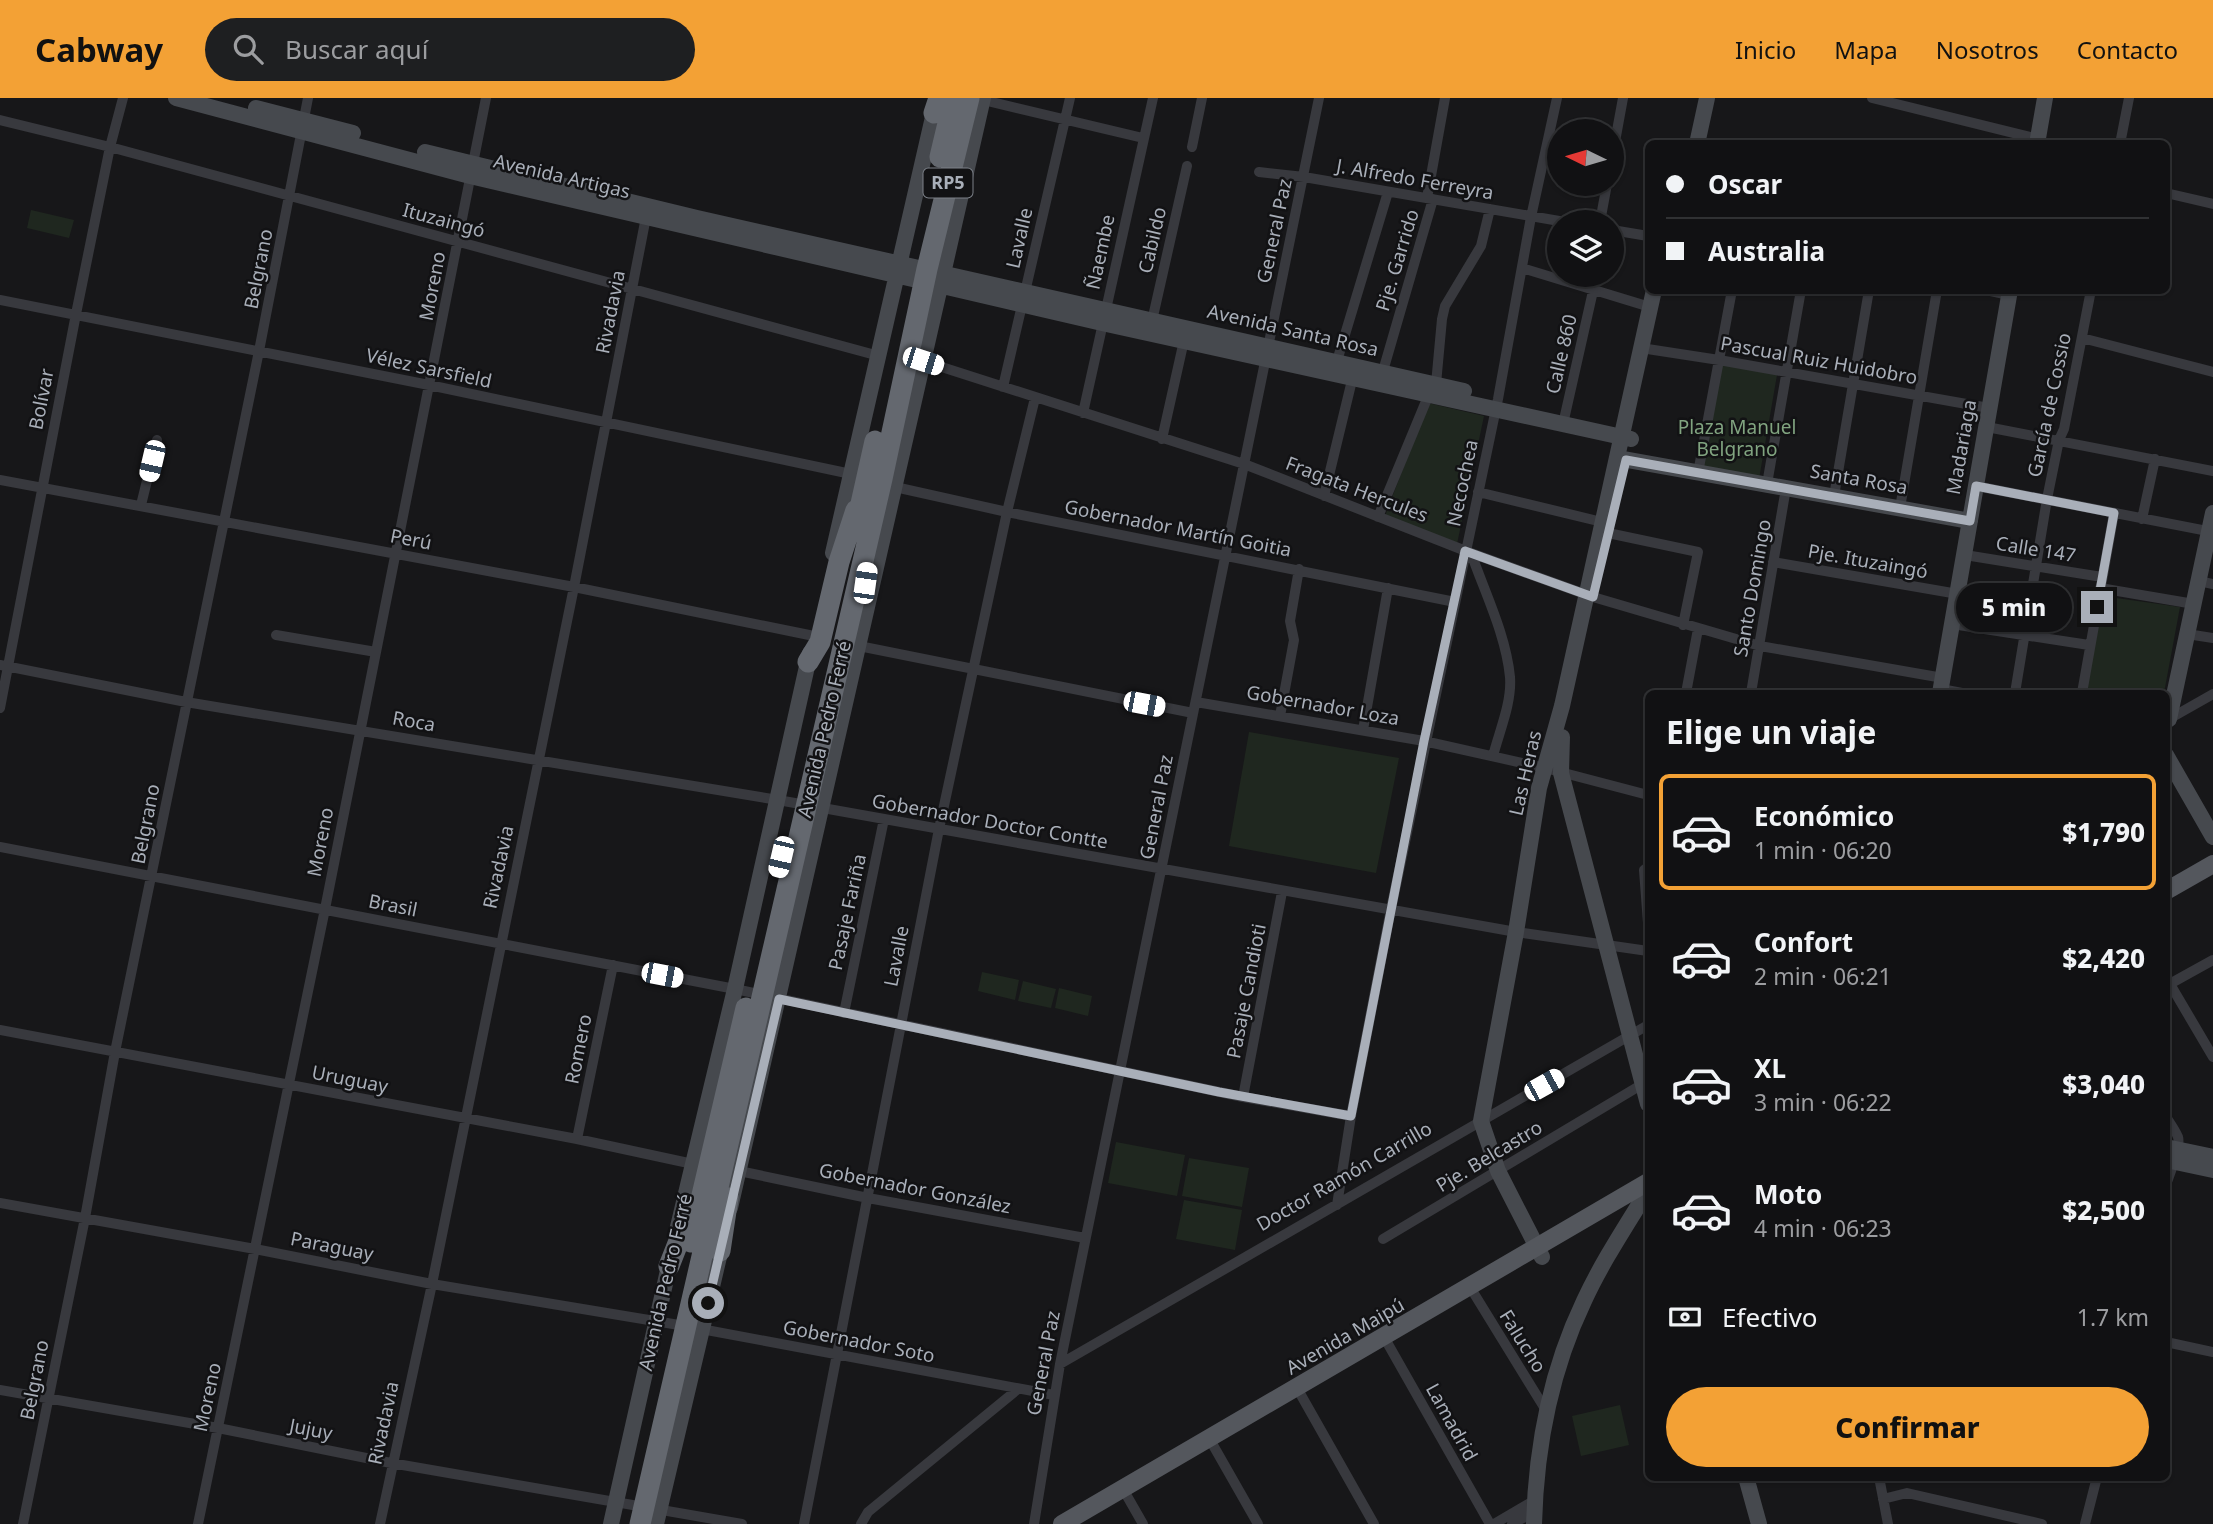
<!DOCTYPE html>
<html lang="es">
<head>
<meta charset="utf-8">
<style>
	body { margin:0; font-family:"Noto Sans",sans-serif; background:#1e1f21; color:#f1f3f6; height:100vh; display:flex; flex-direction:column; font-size:26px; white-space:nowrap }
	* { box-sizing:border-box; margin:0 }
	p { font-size:23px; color:#9c9da0 }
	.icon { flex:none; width:38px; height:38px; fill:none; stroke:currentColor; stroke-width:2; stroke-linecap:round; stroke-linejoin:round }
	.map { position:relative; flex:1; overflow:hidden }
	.sheet { position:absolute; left:1645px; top:592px; width:525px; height:791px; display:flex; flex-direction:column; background:#111113; border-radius:10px; box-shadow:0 2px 5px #0004,0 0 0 2px #303133 }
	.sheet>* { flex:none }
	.hud { position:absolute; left:1645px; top:42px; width:525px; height:154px; border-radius:10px; box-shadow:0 2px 5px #0004,0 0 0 2px #303133; display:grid; align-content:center; height:154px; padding:0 21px; background:#111113 }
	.needle { width:46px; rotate:275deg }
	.fabs { position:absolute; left:1547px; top:21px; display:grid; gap:14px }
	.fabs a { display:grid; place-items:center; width:77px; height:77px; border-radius:50%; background:#111113; box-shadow:0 2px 5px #0004,0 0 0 2px #303133; font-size:35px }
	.end { position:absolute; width:32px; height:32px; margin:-16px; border:9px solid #a9afb9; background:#111; box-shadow:0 0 0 4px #111 }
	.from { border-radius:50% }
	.bubble { position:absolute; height:49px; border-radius:24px; background:#111113; box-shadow:0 2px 5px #0004,0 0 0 2px #303133; font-size:23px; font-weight:800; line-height:49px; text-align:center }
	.car { position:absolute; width:21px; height:42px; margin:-21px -10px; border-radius:9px; box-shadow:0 0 5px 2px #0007; background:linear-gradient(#fff 24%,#345 0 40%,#fff 0 76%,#345 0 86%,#fff 0) }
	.hud b { display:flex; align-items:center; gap:24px; height:66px; font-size:26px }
	.hud b+b { border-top:2px solid #303133 }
	.hud i { width:18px; height:18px; background:#f1f3f6 }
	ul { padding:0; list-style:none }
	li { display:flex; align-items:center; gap:21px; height:116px; margin:0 14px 10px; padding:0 7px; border:4px solid transparent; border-radius:10px }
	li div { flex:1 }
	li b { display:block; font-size:26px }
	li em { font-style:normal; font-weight:800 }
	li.selected { border-color:#f3a135 }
	li>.icon { width:63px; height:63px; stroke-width:1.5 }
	h2 { padding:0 21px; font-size:32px; line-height:84px }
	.pay { display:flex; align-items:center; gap:18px; height:77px; padding:0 21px; font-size:26px }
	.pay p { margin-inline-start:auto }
	.action { display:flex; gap:14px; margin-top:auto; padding:14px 21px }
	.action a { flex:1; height:80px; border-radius:42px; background:#f3a135; color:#111; font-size:28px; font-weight:800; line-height:80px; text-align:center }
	header { display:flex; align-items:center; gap:42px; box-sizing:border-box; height:98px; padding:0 35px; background:#f3a135; color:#111 }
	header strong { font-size:33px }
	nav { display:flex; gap:38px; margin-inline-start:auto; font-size:24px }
	.search { width:490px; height:63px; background:#1e1f21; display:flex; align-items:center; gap:18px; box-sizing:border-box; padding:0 24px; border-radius:38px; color:#9c9da0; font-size:26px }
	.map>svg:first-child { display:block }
	.green { fill:#1f271f }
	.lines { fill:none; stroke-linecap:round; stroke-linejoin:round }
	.street { stroke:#38393e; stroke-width:10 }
	.secondary { stroke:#46494e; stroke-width:16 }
	.primary { stroke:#54575d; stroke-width:18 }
	.highway { stroke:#64686f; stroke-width:21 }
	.route { stroke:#a9afb9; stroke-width:9 }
	.labels { text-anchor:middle; stroke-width:5; stroke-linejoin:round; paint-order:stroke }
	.shield { fill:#121214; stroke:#7c8088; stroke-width:2 }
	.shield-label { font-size:18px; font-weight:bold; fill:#a9afb9 }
	.street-label { font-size:19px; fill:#a9afb9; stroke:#121214 }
	.park-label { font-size:19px; fill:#81a480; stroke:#121214 }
</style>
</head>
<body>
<header>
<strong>Cabway</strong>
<div class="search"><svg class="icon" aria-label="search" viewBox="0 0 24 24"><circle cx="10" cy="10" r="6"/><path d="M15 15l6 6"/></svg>Buscar aquí</div>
<nav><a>Inicio</a><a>Mapa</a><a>Nosotros</a><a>Contacto</a></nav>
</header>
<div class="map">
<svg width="2213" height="1426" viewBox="0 0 2213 1426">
	<rect width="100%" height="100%" fill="#171719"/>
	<!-- green -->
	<path class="green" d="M31,112L74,122L69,140L27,130Z
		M1722,265L1777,277L1759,381L1702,370Z
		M1428,305L1484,318L1457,446L1385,418Z
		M2102,498L2180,509L2164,595H2085Z
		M1249,634L1399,660L1376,775L1229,748Z
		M982,874L1019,882L1015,902L978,893Z
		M1023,883L1056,891L1051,910L1018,903Z
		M1059,890L1092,898L1088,918L1055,910Z
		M1116,1044L1185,1057L1177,1098L1108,1085Z
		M1189,1060L1249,1070L1242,1109L1182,1098Z
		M1184,1102L1242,1112L1235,1152L1176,1141Z
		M1620,1307L1629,1347L1581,1358L1572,1318Z"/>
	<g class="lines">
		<!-- street -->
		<path class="street" d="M1872,0L2038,41
			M983,2L1143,40
			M0,22L110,49L879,258
			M2120,46L2129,0
			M1192,49L1202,0
			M1612,60L1623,0
			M1259,74L1304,79L1565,124
			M2166,95L2213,106
			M1427,100L1445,0
			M1600,124L1607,86
			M1612,132L1648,138
			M1522,170L1650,209
			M1986,192L2009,197
			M0,202L429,287L851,376
			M1152,223L1187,68
			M2082,240L2213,274
			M1641,250L1719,262L1989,310
			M923,263L1244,366L1471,455L1593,499L1760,548L1943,580
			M1337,263L1388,94
			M1383,273L1433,101
			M1003,289L1070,0
			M1083,315L1153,0
			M1563,326L1593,193
			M1987,329L2213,373
			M1162,341L1185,238
			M1698,375L1732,192
			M0,382L574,489L814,538
			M1767,386L1801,192
			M1976,388L2213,434
			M895,389L1007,414L1455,504
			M1478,394L1602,424
			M1324,398L1354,274
			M1834,398L1869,192
			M141,407L157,342
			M1900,410L1937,192
			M1378,419L1429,296L1436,286L1442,221L1445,208L1481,148L1490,111
			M2142,421L2155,361
			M1608,435L1698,454L1683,527
			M1471,455C1485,495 1506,537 1510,579C1512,605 1499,634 1493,658
			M1965,457L2102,479
			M1773,464L1958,496
			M2199,483L2213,486
			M2100,490L2194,506
			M1952,526L2089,547
			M2187,536L2213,540
			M276,537L376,554
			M859,548L1193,615
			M0,567L186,604L778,702L1516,834L1648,853
			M1941,591L1962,595
			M1686,595L1698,531
			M1751,595L1786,390
			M2015,595L2047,401L2059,342L2064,331L2091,192
			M2082,595L2114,415
			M1196,604L1424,643L1545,670L1648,697
			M0,610L76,216L110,49L123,0
			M1280,618L1294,542L1290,523L1299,471
			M2169,621L2213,596
			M1363,632L1388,490
			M0,749L735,891L1243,999L1351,1018
			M1648,769L1644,772L1648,825
			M2170,886L2213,959
			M2166,888L2213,862
			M844,915L884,721
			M0,932L577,1041L693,1066
			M1243,999L1282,794
			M2166,1019C2170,1025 2175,1032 2178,1039C2181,1049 2170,1075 2166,1087
			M577,1041L613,867
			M739,1073L868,1100L1085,1140
			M0,1105L255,1151L432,1186L685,1228L1054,1297
			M1337,1107L1351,1018L1391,811L1498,301L1531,119L1557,0
			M1383,1141L1646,984
			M1470,1189L1547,1314
			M1384,1239L1490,1426
			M2166,1244L2213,1254
			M1060,1266L1648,927
			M1297,1290L1374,1426
			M0,1292L218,1330L391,1365L742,1426
			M1209,1340L1258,1426
			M1879,1379L1888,1426
			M1123,1391L1143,1426
			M1883,1401L1907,1395L2042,1426
			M23,1426L85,1120L115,954L259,253L308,0
			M198,1426L325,811L486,0
			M380,1426L432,1186L574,489L646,119
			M804,1426L939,731L1007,414L1035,300
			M861,1426L868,1414L1018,1291
			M1034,1426L1060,1266L1319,0
			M1494,1426L1535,1402
			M1512,1426L1534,1414
			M2085,1426L2097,1379"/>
		<!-- secondary -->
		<path class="secondary" d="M176,0L470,78L1102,225L1631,341
			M256,10L353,35
			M1697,46L1707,0
			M2037,46L2045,0
			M425,54L697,120L1464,293
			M1617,360L1970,423
			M833,455L936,6
			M1940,595L2010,192
			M2166,623L2169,621L2213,415
			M1562,639L1561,675L1648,1006
			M2166,657L2213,739
			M2166,1049L2213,1059
			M2166,1062L2213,1072
			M730,1110L983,0
			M676,1137L735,891L810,555
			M1542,1159L1498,1073L1481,1023L1516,834L1539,690L1562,608L1654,192
			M1746,1379L1759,1426
			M611,1426L671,1159
			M656,1426L723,1142
			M1534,1426C1536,1350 1551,1272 1584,1203C1602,1164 1626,1128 1648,1092"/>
		<!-- primary -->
		<path class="primary" d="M2166,793L2213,766
			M1062,1426L1648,1084"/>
		<!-- highway -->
		<path class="highway" d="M934,15L939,0
			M940,59L954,0
			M856,428L875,343
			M808,564L820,544L839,464L856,412
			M691,1144L746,910
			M720,1153L728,1100
			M669,1168L686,1125
			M640,1426L882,381L927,171L969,0"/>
	</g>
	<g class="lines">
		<!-- route -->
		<path class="route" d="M708,1205L779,901L1219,994L1351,1018L1424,643L1465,453L1593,499L1626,362L1970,423L1976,388L2114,415L2097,509"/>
	</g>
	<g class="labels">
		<!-- shield labels -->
		<rect class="shield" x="923.5" y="70.5" width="49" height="29" rx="5"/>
		<g class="shield-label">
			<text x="948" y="91">RP5</text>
		</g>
		<!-- street labels -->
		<g class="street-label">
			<text transform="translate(562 78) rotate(13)" y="7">Avenida Artigas</text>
			<text transform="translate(1415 81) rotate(10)" y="7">J. Alfredo Ferreyra</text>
			<text transform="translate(444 122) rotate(15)" y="7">Ituzaingó</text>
			<text transform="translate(1274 133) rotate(-78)" y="7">General Paz</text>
			<text transform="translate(1019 140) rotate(-77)" y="7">Lavalle</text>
			<text transform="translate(1152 142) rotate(-77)" y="7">Cabildo</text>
			<text transform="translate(1100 154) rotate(-78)" y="7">Ñaembe</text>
			<text transform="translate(1397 162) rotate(-73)" y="7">Pje. Garrido</text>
			<text transform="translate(258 171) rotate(-79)" y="7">Belgrano</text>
			<text transform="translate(432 188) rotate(-79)" y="7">Moreno</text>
			<text transform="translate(610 214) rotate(-79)" y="7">Rivadavia</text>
			<text transform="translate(1293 232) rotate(13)" y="7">Avenida Santa Rosa</text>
			<text transform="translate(1561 256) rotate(-77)" y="7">Calle 860</text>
			<text transform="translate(1819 262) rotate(10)" y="7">Pascual Ruiz Huidobro</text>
			<text transform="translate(429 270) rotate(12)" y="7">Vélez Sarsfield</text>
			<text transform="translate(41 301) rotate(-79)" y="7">Bolívar</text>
			<text transform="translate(2049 307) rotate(-78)" y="7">García de Cossio</text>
			<text transform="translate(1961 349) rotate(-80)" y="7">Madariaga</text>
			<text transform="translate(1859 381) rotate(10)" y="7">Santa Rosa</text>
			<text transform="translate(1462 385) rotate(-78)" y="7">Necochea</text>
			<text transform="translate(1357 391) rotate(21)" y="7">Fragata Hercules</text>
			<text transform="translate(1178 430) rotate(11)" y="7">Gobernador Martín Goitia</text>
			<text transform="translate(411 441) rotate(11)" y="7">Perú</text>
			<text transform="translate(2036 451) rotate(9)" y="7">Calle 147</text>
			<text transform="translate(1868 463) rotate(10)" y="7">Pje. Ituzaingó</text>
			<text transform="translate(1752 490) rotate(-80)" y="7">Santo Domingo</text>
			<text transform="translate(1323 607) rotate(10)" y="7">Gobernador Loza</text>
			<text transform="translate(414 623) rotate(10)" y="7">Roca</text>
			<text transform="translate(824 631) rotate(-77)" y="7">Avenida Pedro Ferré</text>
			<text transform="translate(1525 675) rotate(-77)" y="7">Las Heras</text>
			<text transform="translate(1156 709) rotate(-79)" y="7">General Paz</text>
			<text transform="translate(990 723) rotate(10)" y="7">Gobernador Doctor Contte</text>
			<text transform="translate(145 726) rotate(-79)" y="7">Belgrano</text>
			<text transform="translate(320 744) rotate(-79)" y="7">Moreno</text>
			<text transform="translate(498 769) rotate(-78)" y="7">Rivadavia</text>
			<text transform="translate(393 807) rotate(11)" y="7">Brasil</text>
			<text transform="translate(847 814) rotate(-78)" y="7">Pasaje Fariña</text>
			<text transform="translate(896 858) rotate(-79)" y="7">Lavalle</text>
			<text transform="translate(1246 893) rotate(-79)" y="7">Pasaje Candioti</text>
			<text transform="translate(578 951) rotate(-79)" y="7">Romero</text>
			<text transform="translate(350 981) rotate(11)" y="7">Uruguay</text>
			<text transform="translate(1489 1058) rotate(-31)" y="7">Pje. Belcastro</text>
			<text transform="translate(1344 1078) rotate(-30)" y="7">Doctor Ramón Carrillo</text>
			<text transform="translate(915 1090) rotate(11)" y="7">Gobernador González</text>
			<text transform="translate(332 1148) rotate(11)" y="7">Paraguay</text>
			<text transform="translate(665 1184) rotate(-77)" y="7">Avenida Pedro Ferré</text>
			<text transform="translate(1345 1238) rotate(-30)" y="7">Avenida Maipú</text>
			<text transform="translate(859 1243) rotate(11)" y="7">Gobernador Soto</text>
			<text transform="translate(1523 1243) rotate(58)" y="7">Falucho</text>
			<text transform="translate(1043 1265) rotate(-79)" y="7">General Paz</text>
			<text transform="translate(34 1282) rotate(-79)" y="7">Belgrano</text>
			<text transform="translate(207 1299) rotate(-78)" y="7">Moreno</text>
			<text transform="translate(1452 1324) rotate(61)" y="7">Lamadrid</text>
			<text transform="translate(383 1325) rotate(-78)" y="7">Rivadavia</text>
			<text transform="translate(311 1331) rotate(11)" y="7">Jujuy</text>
		</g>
		<!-- park labels -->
		<g class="park-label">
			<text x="1737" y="336">Plaza Manuel<tspan x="1737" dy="22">Belgrano</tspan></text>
		</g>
	</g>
</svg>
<div class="fabs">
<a><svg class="needle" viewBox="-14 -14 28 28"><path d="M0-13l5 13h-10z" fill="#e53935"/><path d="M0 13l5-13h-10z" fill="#9c9da0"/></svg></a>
<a><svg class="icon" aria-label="layers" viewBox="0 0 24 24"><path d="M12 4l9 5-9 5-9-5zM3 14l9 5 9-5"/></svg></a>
</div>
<i class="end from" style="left:708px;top:1205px"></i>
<i class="end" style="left:2097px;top:509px"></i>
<div class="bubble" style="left:1956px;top:485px;width:116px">5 min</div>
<i class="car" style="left:923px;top:263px;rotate:108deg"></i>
<i class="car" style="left:152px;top:363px;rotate:193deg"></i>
<i class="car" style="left:865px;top:485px;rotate:8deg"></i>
<i class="car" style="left:1144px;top:606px;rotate:101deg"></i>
<i class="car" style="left:781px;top:759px;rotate:193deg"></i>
<i class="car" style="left:662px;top:877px;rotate:101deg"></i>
<i class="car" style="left:1544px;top:987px;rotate:61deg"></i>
<div class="hud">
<b><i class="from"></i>Oscar</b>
<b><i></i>Australia</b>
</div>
<section class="sheet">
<h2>Elige un viaje</h2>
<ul>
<li class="selected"><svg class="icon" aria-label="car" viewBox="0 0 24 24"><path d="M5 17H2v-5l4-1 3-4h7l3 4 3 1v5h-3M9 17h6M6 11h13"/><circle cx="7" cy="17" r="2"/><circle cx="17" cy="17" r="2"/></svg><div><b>Económico</b><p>1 min · 06:20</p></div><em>$1,790</em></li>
<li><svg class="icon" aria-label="car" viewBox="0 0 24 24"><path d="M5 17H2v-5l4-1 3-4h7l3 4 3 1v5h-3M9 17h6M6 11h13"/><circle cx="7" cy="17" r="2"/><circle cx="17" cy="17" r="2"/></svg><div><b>Confort</b><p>2 min · 06:21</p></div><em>$2,420</em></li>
<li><svg class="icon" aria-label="car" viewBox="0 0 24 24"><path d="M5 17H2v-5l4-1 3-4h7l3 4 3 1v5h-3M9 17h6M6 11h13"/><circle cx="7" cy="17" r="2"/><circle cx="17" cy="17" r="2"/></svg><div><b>XL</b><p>3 min · 06:22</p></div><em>$3,040</em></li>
<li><svg class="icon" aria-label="car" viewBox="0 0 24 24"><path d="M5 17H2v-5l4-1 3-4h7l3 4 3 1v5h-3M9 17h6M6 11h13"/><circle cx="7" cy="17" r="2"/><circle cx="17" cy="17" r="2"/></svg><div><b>Moto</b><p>4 min · 06:23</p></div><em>$2,500</em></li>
</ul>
<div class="pay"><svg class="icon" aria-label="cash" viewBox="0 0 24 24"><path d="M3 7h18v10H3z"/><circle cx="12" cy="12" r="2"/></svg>Efectivo<p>1.7 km</p></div>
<div class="action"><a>Confirmar</a></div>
</section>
</div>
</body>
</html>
